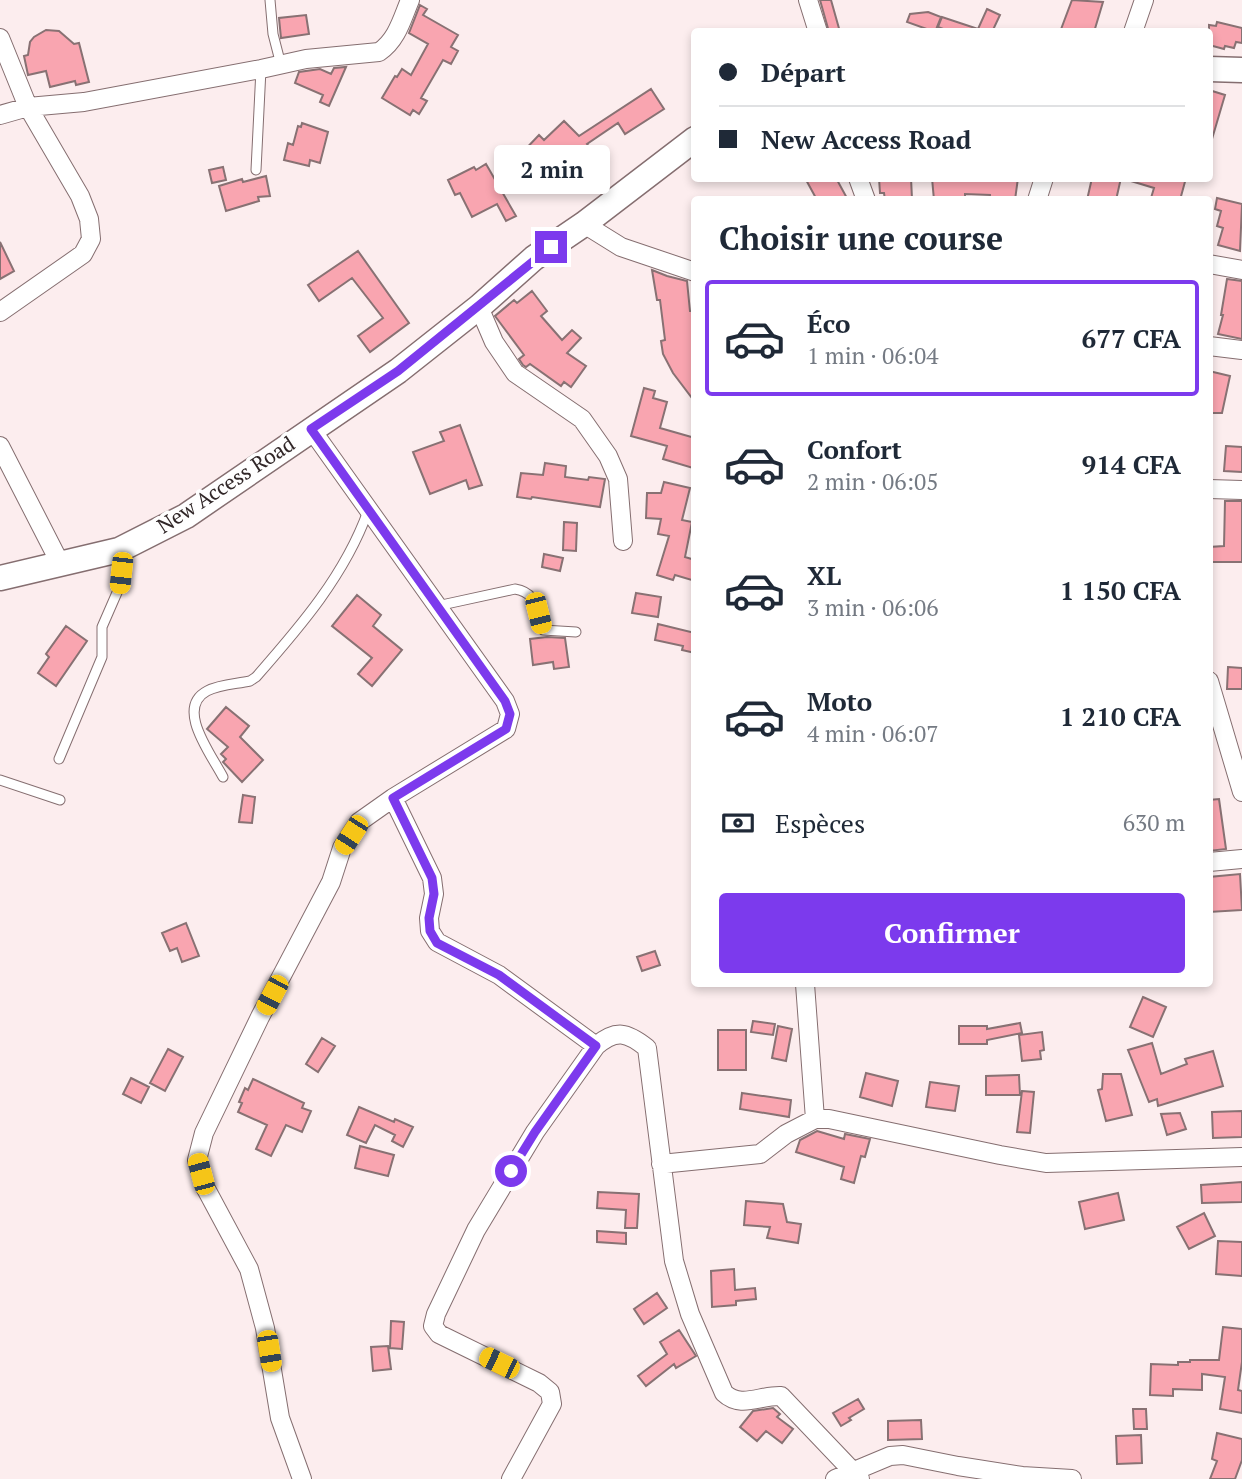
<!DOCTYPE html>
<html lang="fr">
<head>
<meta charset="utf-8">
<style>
	body { margin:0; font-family:"PT Serif",serif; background:#f2f2f3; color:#1f2937; height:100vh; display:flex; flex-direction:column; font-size:26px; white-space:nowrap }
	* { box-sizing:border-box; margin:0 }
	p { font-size:23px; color:#747a83 }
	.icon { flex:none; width:38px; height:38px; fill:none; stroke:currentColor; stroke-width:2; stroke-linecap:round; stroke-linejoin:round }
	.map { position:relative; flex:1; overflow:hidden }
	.side { position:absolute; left:691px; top:196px; width:522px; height:791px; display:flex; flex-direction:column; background:#fff; border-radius:7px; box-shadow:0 4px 10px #0003 }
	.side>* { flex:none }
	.hud { position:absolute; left:691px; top:28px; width:522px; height:154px; border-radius:7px; box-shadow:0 4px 10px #0003; display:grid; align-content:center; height:154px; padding:0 28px; background:#fff }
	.end { position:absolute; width:32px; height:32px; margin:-16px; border:9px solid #7c3aed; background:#fff; box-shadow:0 0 0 4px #fff }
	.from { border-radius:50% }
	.bubble { position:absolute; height:49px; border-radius:7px; background:#fff; box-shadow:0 4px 10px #0003; font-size:23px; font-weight:700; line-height:49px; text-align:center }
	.car { position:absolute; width:21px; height:42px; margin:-21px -10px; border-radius:9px; box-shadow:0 0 5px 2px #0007; background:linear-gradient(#f5c518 24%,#345 0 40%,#f5c518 0 76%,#345 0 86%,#f5c518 0) }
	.hud b { display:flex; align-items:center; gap:24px; height:66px; font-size:26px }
	.hud b+b { border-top:2px solid #e0e1e3 }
	.hud i { width:18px; height:18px; background:#1f2937 }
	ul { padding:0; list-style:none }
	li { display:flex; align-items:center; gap:21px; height:116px; margin:0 14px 10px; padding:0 14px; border:4px solid transparent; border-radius:7px }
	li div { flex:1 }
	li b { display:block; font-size:26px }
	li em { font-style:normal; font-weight:700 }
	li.current { border-color:#7c3aed }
	li>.icon { width:63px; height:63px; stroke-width:1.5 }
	h2 { padding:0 28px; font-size:32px; line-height:84px }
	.pay { display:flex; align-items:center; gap:18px; height:77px; padding:0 28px; font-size:26px }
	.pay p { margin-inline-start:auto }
	.button { display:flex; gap:14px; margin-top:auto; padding:14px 28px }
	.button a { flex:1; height:80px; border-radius:7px; background:#7c3aed; color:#fff; font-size:28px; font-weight:700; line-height:80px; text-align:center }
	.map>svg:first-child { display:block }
	.building { fill:#f9a5b0; stroke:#887173; stroke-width:2 }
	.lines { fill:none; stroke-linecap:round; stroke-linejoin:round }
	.lane-casing { stroke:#856e70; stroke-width:11 }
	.street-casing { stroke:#856e70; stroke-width:20 }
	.secondary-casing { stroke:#856e70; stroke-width:27 }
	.lane { stroke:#fff; stroke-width:9 }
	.street { stroke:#fff; stroke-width:18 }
	.secondary { stroke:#fff; stroke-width:24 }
	.route { stroke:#7c3aed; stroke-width:9 }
	.labels { text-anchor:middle; stroke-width:7; stroke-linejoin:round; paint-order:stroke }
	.street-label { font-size:21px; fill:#302627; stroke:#fefefe }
</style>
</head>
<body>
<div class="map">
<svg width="1242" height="1479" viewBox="0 0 1242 1479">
	<rect width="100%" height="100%" fill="#fcedee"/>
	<!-- building -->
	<path class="building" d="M820,0H831L840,32H829Z
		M1072,0L1103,2L1094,32H1060Z
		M420,5L427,9L423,15L458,35L451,47L458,51L451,64L443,60L421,98L427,101L419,114L413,110L410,115L382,98L395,76L397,77L402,69L411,75L428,44L409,33Z
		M987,9L1000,15L992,32H951L938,27L942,17L978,29Z
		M928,12L941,17L935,32L907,22L910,14Z
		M306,15L309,34L281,38L279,18Z
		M1217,22L1242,28V43L1236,42L1234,48L1225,46L1224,49L1209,45V25L1216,26Z
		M46,30L59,31L74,44L79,43L89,82L76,85L75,81L50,87L46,71L28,75L24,56L28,55L30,42L34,37Z
		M346,67L329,106L320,102L323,95L295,83L299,72L320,69L331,74L334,68Z
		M651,89L664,109L625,134L618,123L587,144L590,148L572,165L564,157L538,180L518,157L539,135L544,140L564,121L579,136Z
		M1209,90L1225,95L1212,139L1209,138Z
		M302,123L328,132L320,163L310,160L309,166L284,160L288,143L293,145L298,126L301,127Z
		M486,164L516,216L506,221L497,204L472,217L460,193L455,195L448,180L474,167L476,170Z
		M223,167L226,180L212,183L209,170Z
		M266,176L270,196L258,197L259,201L226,211L219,186L242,179L243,182Z
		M805,178H836L848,200H817Z
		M879,178H911L912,199L885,200L884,193H880Z
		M932,178H1018L1015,200H990V195L965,194V200H934Z
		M1092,178H1121L1116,200H1087Z
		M1132,178H1186L1180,200L1151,198L1154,188L1131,181Z
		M1217,198L1242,204L1240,251L1218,245L1223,228L1217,226L1221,211L1215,209Z
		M0,242L14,271L0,279Z
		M358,251L409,323L370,352L358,336L383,318L352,278L319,301L308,285Z
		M652,270L667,276L687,281L690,311H695V402L673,373L663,354L661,341L665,340L660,300H657Z
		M1227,279L1242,281V339L1218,334L1223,315H1221Z
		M532,291L547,311L541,316L562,340L572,330L581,338L567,353L586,366L571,387L564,382L561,386L530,364L526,367L523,365L519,359L524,355L495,316L514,300L517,303Z
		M1209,371L1230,376L1222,413H1209Z
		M644,388L655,391L653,398L667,402L660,428L695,438L693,468L663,459L667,446L631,436Z
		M460,425L482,485L469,489L466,480L430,494L413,452L444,441L440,432Z
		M1226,446L1242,447V472L1224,471Z
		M545,463L566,466L565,477L588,480L589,477L605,479L600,507L532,497L531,499L517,497L521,473L543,475Z
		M664,482L690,488L682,520L692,522L685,557L695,560V581L675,575L673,580L657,575L669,536L658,534L661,519L646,518L647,493H661Z
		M1225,501H1242V562H1209V547L1224,546Z
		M564,522L577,523L576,551L563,550Z
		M544,554L563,558L560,571L542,567Z
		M636,593L661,597L658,617L632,613Z
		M357,595L381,615L373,626L402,650L372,686L358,674L372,658L332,626Z
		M658,624L695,633V653L682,650L683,646L655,640Z
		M66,626L87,641L56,686L38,673L49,657L46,654Z
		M547,637L565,638L569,667L554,669L553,662L533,665L530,639Z
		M1228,667L1242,668V689H1227Z
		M226,707L249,726L240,737L263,760L242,782L223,762L226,759L221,754L228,747L207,729Z
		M243,795L255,797L252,823L239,822Z
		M1219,799L1226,849L1209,851V800Z
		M1240,874L1242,910L1209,912V877Z
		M186,923L199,956L182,962L177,948L170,951L162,933Z
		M655,951L660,965L642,971L637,957Z
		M1143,997L1166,1007L1153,1037L1130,1027Z
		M753,1021L775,1024L773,1035L751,1032Z
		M1020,1023L1022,1033L987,1040V1044H959V1026H987V1029Z
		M778,1026L792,1029L786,1061L772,1058Z
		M718,1030H746V1070H718Z
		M1042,1032L1044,1050L1040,1051L1041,1059L1022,1061L1019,1035Z
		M322,1038L335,1046L318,1072L306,1064Z
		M1152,1043L1161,1074L1187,1064L1185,1059L1213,1051L1223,1086L1158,1106L1157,1099L1149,1102L1128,1050Z
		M168,1049L183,1057L165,1091L150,1083Z
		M866,1073L898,1081L892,1106L860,1097Z
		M1103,1074H1121L1132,1115L1106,1121L1098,1090L1102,1089Z
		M1019,1075L1020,1095H986V1076Z
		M131,1078L149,1087L141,1103L123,1094Z
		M253,1079L304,1103L302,1108L311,1111L302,1132L286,1125L271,1156L256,1149L267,1125L238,1112L242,1103L239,1102L245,1088L248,1090Z
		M930,1082L959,1086L955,1111L926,1107Z
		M1022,1091L1034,1092L1030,1133L1017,1132Z
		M742,1093L791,1100L789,1117L740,1109Z
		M359,1107L394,1122L395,1119L413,1127L403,1147L392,1141L395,1135L375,1125L366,1143L347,1135Z
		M1242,1111V1137L1213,1138L1212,1112Z
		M1180,1113L1186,1129L1167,1135L1161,1114Z
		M817,1131L844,1139L845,1134L870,1139L865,1157L861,1156L854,1183L841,1179L844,1167L796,1152L800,1140Z
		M360,1146L394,1155L388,1176L355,1168Z
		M1242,1182V1202L1202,1203L1201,1185Z
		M598,1192L639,1194L637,1228H625L626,1210L597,1208Z
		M1118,1193L1124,1220L1085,1229L1079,1202Z
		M746,1201L783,1204L787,1222L801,1224L798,1243L767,1238L770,1227L744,1225Z
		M1204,1213L1215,1236L1189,1249L1177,1227Z
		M597,1231L626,1233V1244L597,1242Z
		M1218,1241L1242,1242V1276L1216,1274Z
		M734,1269L735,1290L755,1288L756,1299L736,1301V1305L712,1307L711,1271Z
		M657,1293L667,1308L644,1324L634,1309Z
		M391,1321L404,1322L402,1349L390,1348Z
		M1223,1327L1242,1329V1362L1238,1390L1242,1391V1413L1220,1409L1225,1377L1202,1374V1390L1173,1389V1396L1150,1395L1151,1364L1178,1365V1362H1190V1360H1219Z
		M679,1330L696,1356L676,1368L674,1364L646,1386L638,1376L667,1354L660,1342Z
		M388,1346L391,1369L373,1371L371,1347Z
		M858,1399L864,1409L849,1418L851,1420L841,1426L833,1413Z
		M773,1408L780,1414L777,1417L793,1429L782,1443L766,1431L757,1441L740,1427L753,1411Z
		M1133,1409H1146L1147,1429H1134Z
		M921,1420L922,1439L888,1440V1421Z
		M1217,1433L1242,1439V1460L1235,1479H1210L1217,1461L1212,1459Z
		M1141,1435L1142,1463L1117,1464L1116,1436Z"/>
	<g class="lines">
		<!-- lane casing -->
		<g class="lane-casing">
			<path id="lane" d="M270,0L273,34L281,65
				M256,170L261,69
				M437,606L515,589C539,593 534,611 543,630L576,632
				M59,759L102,657V627L119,588V551
				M223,777C211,754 175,708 207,691C220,684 236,684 250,681L256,677C300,627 345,575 368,511
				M0,780L60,800"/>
		</g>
		<!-- street casing -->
		<g class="street-casing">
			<path id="street" d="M808,0L818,32
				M1133,32L1144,0
				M0,38L28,107L80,196L89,219L91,239L83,254L0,312
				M0,115L28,107L84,102L261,69L306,59L379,52C397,40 402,19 410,0
				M858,178L866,200
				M1037,200L1044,178
				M584,224L621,247L695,272
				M1209,264L1242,270
				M479,307L494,342L515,373L582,419L608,456L618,479L623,541
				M1209,346L1242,350
				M0,446L61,565
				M1209,489L1242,490
				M1209,681L1242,792
				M393,798L432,878L434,894L429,918L430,931L437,942L499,975L596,1046
				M1209,862L1242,859
				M805,984L815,1119
				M661,1164L760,1154L786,1134L815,1119H829L1000,1155L1046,1163L1242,1157
				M302,1479L280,1418L265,1328L249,1269L205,1187L197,1160L204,1133L260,1017L331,882L342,848L359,822L393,798L506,729L510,714L505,701L311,429
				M511,1479L552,1404L550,1392L539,1383L439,1334L433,1326L436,1314L476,1230L535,1132L596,1046C616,1029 627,1032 647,1048L674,1261L690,1314L724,1393C741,1409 760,1395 781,1396L860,1479
				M835,1479L890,1456L903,1455L958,1466L1022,1476L1072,1479"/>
		</g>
		<!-- secondary casing -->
		<g class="secondary-casing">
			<path id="secondary" d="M1209,69L1242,70
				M0,578L119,550L186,516L398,371L479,307L534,258L584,224L695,139"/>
		</g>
		<!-- lane -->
		<use href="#lane" class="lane"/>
		<!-- street -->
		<use href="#street" class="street"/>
		<!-- secondary -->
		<use href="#secondary" class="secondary"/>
	</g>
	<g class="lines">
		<!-- route -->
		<path class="route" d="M511,1171L535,1132L596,1046L499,975L437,943L430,931L429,918L434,894L432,878L393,798L506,729L510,714L505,701L311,429L398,371L551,247"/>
	</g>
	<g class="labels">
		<!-- street labels -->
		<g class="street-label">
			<text transform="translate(226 485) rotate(-33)" y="7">New Access Road</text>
		</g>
	</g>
</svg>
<i class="end from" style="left:511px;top:1171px"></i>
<i class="end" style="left:551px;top:247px"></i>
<div class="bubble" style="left:494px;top:145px;width:116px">2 min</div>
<i class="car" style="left:121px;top:573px;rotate:186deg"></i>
<i class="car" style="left:538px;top:613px;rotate:166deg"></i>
<i class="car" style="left:351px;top:835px;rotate:213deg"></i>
<i class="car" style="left:272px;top:995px;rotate:208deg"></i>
<i class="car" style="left:201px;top:1174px;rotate:345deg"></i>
<i class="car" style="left:269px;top:1351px;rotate:171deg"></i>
<i class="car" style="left:499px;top:1363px;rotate:296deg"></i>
<div class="hud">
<b><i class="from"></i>Départ</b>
<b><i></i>New Access Road</b>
</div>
<section class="side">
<h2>Choisir une course</h2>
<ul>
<li class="current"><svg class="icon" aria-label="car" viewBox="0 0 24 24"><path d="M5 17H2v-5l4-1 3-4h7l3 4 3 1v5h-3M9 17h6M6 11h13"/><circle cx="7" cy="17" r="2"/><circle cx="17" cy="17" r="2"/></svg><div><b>Éco</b><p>1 min · 06:04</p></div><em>677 CFA</em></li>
<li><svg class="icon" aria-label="car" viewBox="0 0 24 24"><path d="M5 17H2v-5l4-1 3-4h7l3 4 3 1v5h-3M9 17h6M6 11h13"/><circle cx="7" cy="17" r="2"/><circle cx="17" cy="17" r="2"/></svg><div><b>Confort</b><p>2 min · 06:05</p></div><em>914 CFA</em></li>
<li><svg class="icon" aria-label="car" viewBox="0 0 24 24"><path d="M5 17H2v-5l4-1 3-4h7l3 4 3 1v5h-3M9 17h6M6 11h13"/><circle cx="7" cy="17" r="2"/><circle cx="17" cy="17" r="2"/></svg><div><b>XL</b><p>3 min · 06:06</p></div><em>1 150 CFA</em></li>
<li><svg class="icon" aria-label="car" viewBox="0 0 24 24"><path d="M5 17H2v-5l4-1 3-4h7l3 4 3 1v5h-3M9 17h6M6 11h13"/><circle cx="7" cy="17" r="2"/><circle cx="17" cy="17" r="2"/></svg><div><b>Moto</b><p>4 min · 06:07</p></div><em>1 210 CFA</em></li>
</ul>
<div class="pay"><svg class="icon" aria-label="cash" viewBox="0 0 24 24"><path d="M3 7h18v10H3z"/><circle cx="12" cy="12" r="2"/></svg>Espèces<p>630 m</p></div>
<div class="button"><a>Confirmer</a></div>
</section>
</div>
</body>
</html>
